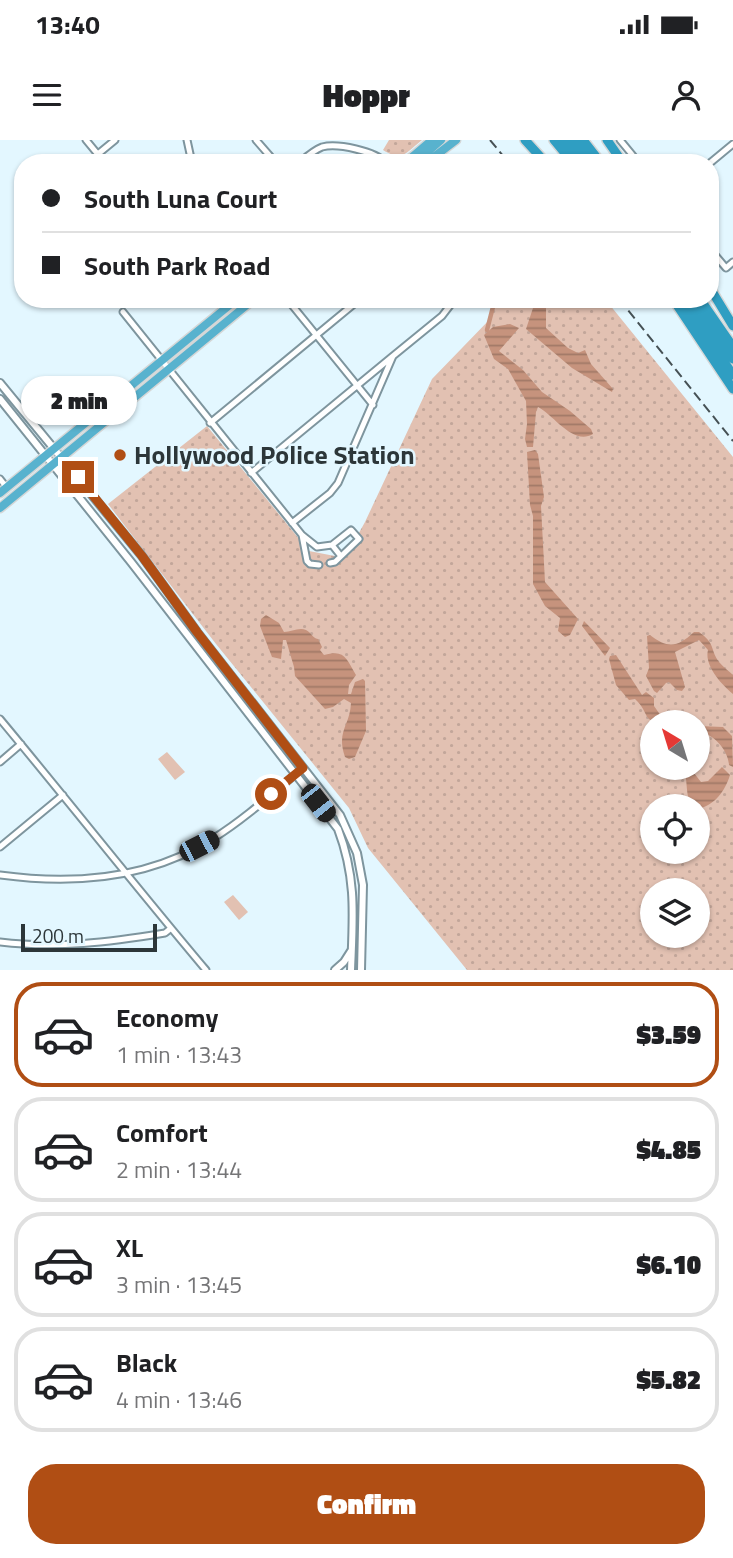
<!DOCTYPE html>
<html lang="en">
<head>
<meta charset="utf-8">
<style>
	body { margin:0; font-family:"Titillium Web",sans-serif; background:#f6f6f6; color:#202124; height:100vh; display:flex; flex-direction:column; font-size:26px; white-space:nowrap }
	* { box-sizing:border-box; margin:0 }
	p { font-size:23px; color:#757577 }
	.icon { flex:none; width:38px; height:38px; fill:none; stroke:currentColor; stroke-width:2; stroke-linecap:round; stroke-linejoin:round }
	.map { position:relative; height:830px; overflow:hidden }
	.panel { display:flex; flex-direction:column; background:#fff; flex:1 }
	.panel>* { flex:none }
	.top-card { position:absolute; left:14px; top:14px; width:705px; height:154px; border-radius:28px; box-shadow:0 2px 5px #0004; display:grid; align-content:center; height:154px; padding:0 28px; background:#fff }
	.needle { width:46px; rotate:322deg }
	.tools { position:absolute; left:640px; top:570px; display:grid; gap:14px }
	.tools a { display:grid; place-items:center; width:70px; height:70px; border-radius:50%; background:#fff; box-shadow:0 2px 5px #0004; font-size:35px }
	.scale { position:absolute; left:21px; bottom:18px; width:136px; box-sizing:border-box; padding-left:7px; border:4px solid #2c3639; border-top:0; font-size:19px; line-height:24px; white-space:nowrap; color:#2c3639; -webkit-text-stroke:5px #e3f7ff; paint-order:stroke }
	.end { position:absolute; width:32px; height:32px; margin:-16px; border:9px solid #b04e14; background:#fff; box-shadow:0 0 0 4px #fff }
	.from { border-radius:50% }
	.bubble { position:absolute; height:49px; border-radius:24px; background:#fff; box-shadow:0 2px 5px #0004; font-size:23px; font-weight:800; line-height:49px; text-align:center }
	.car { position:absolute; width:21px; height:42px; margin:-21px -10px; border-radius:9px; box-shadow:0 0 5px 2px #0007; background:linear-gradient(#222 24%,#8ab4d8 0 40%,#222 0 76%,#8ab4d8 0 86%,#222 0) }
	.top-card b { display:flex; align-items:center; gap:24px; height:66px; font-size:26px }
	.top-card b+b { border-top:2px solid #e0e0e0 }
	.top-card i { width:18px; height:18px; background:#202124 }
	ul { padding:12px 0 0; list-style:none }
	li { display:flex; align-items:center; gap:21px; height:105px; margin:0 14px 10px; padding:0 14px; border:4px solid #e0e0e0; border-radius:28px }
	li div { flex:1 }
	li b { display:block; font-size:26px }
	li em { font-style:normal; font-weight:800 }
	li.selected { border-color:#b04e14 }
	li>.icon { width:63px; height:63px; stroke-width:1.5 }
	.button { display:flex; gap:14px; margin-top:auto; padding:14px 28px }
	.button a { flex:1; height:80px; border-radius:28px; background:#b04e14; color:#fff; font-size:28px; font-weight:800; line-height:80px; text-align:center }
	.status { display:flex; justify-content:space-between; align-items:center; height:49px; padding:0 35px; background:#fff; direction:ltr }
	.status svg { height:19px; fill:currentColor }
	header { display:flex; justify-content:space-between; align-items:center; height:91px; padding:0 28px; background:#fff; font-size:32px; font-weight:800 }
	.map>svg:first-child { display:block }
	.grass { fill:url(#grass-dots); fill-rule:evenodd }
	.pitch { fill:#e2c1b2 }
	.water { fill:url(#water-rules) }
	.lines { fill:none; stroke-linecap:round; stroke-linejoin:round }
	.canal { stroke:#c6937d; stroke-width:4.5 }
	.minor-casing { stroke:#7e959e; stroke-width:9 }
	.tertiary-casing { stroke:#7e959e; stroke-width:10 }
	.trunk-casing { stroke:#d5d7d7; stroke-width:11 }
	.motorway-casing { stroke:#d5d7d7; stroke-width:12 }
	.minor { stroke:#fff; stroke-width:5 }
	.tertiary { stroke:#fff; stroke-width:6 }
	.trunk { stroke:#58b2ce; stroke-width:8 }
	.motorway { stroke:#2f9ec2; stroke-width:9 }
	.rail { stroke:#465155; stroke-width:2; stroke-dasharray:10 5; stroke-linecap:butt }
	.route { stroke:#b04e14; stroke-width:9 }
	.poi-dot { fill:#b04e14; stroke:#e3f7ff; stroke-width:2.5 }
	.labels { text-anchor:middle; stroke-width:5; stroke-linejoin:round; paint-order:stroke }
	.poi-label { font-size:26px; font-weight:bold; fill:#2c3639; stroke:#e3f7ff; text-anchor:start }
</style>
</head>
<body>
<div class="status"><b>13:40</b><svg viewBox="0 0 49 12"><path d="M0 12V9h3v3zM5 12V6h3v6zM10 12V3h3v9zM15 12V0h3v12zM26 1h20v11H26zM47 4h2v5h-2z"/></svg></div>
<header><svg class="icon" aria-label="menu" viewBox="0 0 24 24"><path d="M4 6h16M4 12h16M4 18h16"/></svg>Hoppr<svg class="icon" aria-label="person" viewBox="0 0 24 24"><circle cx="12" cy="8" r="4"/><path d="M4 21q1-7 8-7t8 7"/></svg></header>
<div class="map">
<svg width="733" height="830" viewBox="0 0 733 830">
	<defs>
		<pattern id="grass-dots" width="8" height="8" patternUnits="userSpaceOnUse" patternTransform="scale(1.75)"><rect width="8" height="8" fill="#e2c1b2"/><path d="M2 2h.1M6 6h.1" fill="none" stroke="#c2a69a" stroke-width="1.8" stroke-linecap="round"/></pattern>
		<pattern id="water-rules" width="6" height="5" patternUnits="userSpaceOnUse" patternTransform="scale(1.75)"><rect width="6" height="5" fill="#c6937d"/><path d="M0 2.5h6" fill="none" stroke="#a17967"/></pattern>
	</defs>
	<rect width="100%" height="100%" fill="#e3f7ff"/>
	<!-- grass -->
	<path class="grass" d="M389,0H422C406,13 402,22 383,10Z
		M492,159H605L733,317V830H467L368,708L349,668L216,504L108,364L207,286L309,411L345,418L365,382L432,239L492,177ZM653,583H698V628H653ZM653,667H698V712H653ZM653,751H698V796H653Z"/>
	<!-- pitch -->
	<path class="pitch" d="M167,612L185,632L175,640L158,619Z
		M233,755L248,772L239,780L224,762Z"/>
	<!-- water -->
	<path class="water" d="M536,159H546V188L568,208L578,213L585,210L591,224L613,249L612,252L572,228L526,189Z
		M510,184L519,188L499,211L523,230L542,252L570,271L591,289L593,294C573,306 554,275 538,267L536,272L533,307H527L525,299L527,284L526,261L508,229L494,219L484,195L493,187Z
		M535,310L538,314L544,357L541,366L545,442L578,479L570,495L565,497L558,491L560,478L545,466L533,444V376L530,365L527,312Z
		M266,475L279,483L284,492C291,492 299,487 306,490C312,493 312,498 318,499L322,507L320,510L324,515C345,509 346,518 356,535L349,545L348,554H351L355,542L363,539L365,541L366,591L355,617L349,619L345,617C336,591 350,586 351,563L344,559L333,567L325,569L295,536L294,527L286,500H283L281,519L272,517L260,486L261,479Z
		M584,481L610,508L605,516L582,486Z
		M694,492H699C716,504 710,510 719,522C723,527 729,531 733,535V554C721,544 704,525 708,510L699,500L675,512L685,547L682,551L677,550L669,542L666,543L657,553L654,551L646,536L649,528L647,496L650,495C668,509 678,507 694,492Z
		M616,515L642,555L646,552L654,558V566L666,583C641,583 651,574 635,559L629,560L616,545L609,519L610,516Z
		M698,586L723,587L732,596L733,627L729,625C728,609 713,594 698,591Z
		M722,627L730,635C725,651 715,665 698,669V667H692C685,656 688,641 684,628H690L701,642L708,641Z"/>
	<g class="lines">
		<!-- canal -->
		<path class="canal" d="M487,190L495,159"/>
		<!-- minor casing -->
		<g class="minor-casing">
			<path id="minor" d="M86,0L105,23
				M187,0L192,23
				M256,0L276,23
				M620,0L639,23
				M98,14L115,0
				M273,19L301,21
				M299,23C306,17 314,10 322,7C338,3 375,11 386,23
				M710,23L733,4
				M710,109L726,128L733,122
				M217,159L225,169
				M287,159L373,265
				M123,172L302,395L317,407L332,405
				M210,283L360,159
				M251,333L393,216
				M0,339L7,348
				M292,383L330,353L338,343L393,216L442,176L455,159
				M302,395L307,421L310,424L319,425
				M330,423L335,422L359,399L351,390L332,405L340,415
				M0,579C69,662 136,747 206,830
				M0,622L21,604
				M0,707L63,655
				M0,735C73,745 150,739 214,698C246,678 274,652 303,628
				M0,802C56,809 110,802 165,793L170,789"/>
		</g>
		<!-- tertiary casing -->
		<g class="tertiary-casing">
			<path id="tertiary" d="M0,243L142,416L197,492L340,675L357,713L363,745L361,830
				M0,259L131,422L338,689C357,739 353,778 351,830
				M335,830L344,822L351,811"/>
		</g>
		<!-- trunk casing -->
		<g class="trunk-casing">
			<path id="trunk" d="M405,23L432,0
				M415,23L441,0
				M426,23L456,0
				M0,353L237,159
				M0,368L254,159"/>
		</g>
		<!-- motorway casing -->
		<g class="motorway-casing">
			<path id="motorway" d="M525,0L546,23
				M554,0L573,23
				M563,0L581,23
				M573,0L591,23
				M583,0L601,23
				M607,0L623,23
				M710,148L733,186
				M673,159L733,249
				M682,159L733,235
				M691,159L733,219
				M700,159L733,207"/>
		</g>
		<!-- minor -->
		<use href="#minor" class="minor"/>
		<!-- tertiary -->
		<use href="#tertiary" class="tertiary"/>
		<!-- trunk -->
		<use href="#trunk" class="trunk"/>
		<!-- motorway -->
		<use href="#motorway" class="motorway"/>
		<!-- rail -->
		<path class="rail" d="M490,0L509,23
			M619,159L733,301"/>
	</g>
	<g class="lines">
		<!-- route -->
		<path class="route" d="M78,337L142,416L197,492L303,628L271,654"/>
	</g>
	<!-- markers -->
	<circle class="poi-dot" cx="120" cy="315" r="7"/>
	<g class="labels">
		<!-- poi labels -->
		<g class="poi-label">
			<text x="134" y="324">Hollywood Police Station</text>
		</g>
	</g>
</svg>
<div class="tools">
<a><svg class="needle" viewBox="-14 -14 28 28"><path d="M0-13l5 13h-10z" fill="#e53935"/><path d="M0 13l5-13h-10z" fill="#757577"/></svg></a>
<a><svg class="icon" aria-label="locate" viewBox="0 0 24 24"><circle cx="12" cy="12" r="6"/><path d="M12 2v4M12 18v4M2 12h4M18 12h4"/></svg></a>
<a><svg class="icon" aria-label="layers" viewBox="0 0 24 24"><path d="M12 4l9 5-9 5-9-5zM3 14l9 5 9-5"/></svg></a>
</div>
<div class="scale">200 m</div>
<i class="end from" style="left:271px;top:654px"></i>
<i class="end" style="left:78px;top:337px"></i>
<div class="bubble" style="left:21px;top:236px;width:116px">2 min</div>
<i class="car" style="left:318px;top:663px;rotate:142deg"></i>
<i class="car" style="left:199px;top:706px;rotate:63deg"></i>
<div class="top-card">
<b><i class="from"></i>South Luna Court</b>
<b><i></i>South Park Road</b>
</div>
</div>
<section class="panel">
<ul>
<li class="selected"><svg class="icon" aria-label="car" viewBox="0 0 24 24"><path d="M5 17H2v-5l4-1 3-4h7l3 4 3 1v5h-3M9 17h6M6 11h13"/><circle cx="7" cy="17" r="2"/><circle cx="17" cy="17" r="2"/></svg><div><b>Economy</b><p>1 min · 13:43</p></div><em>$3.59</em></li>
<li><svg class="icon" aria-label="car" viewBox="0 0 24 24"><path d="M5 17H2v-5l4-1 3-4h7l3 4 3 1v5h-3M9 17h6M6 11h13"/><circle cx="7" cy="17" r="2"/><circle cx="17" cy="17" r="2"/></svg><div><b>Comfort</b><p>2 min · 13:44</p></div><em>$4.85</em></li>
<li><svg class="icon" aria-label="car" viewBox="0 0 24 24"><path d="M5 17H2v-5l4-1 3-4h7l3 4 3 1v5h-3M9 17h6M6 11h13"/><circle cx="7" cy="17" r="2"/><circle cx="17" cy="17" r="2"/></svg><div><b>XL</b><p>3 min · 13:45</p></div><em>$6.10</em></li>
<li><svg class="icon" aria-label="car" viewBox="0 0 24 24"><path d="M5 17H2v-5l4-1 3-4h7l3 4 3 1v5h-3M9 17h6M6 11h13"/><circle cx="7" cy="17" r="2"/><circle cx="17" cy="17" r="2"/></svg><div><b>Black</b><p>4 min · 13:46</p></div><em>$5.82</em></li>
</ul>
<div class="button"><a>Confirm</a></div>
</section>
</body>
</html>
